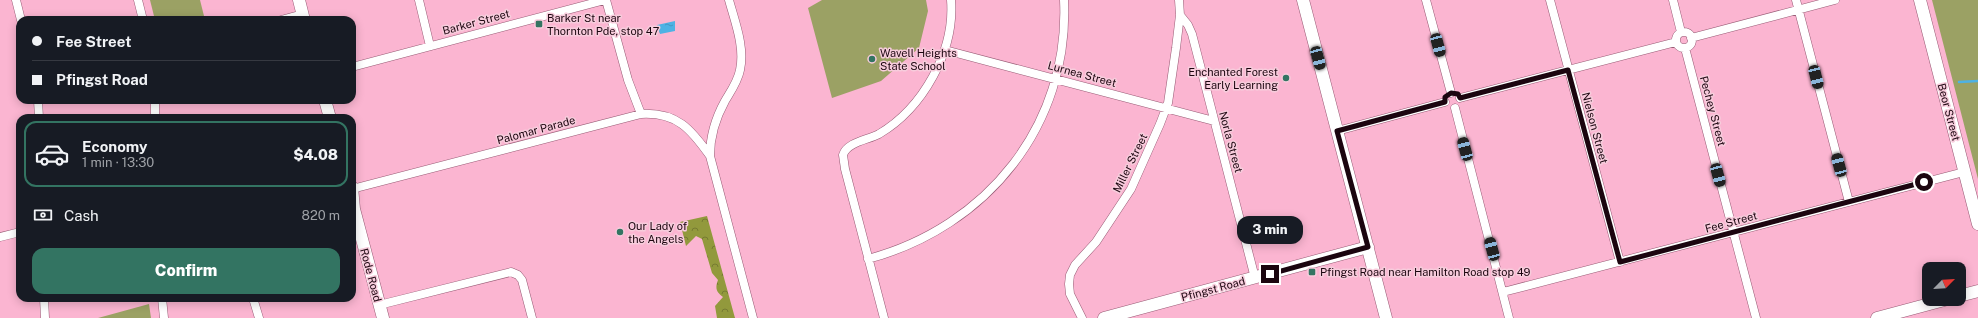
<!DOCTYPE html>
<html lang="en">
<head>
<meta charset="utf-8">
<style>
	body { margin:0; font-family:"Public Sans",sans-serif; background:#20242c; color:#f1f3f6; height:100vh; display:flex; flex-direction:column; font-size:15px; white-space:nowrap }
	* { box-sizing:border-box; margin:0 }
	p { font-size:13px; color:#9ea1a6 }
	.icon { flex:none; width:22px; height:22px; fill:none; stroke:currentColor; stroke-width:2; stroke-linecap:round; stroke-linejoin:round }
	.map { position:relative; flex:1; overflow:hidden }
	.drawer { position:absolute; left:16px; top:114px; width:340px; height:188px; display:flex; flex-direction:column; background:#171b24; border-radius:12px; box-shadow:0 2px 10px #0003 }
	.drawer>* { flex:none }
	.banner { position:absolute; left:16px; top:16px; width:340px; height:88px; border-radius:12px; box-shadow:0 2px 10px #0003; display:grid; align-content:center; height:88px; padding:0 16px; background:#171b24 }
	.needle { width:26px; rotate:66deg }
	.controls { position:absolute; left:1922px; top:262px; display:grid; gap:8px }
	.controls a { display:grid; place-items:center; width:44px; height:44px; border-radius:8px; background:#171b24; box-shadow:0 2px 10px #0003; font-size:20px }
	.end { position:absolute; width:18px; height:18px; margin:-9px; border:5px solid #1b050f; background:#fff; box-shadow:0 0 0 2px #fff }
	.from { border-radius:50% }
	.bubble { position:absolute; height:28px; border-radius:12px; background:#171b24; box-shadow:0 2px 10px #0003; font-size:13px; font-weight:800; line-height:28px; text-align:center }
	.car { position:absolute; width:12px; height:24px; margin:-12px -6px; border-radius:5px; box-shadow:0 0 3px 1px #0007; background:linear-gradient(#222 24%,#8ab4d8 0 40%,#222 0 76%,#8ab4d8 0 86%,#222 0) }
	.banner b { display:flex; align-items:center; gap:14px; height:38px; font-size:15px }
	.banner b+b { border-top:1px solid #363941 }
	.banner i { width:10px; height:10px; background:#f1f3f6 }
	ul { padding:7px 0 0; list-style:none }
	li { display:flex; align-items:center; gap:12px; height:66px; margin:0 8px 6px; padding:0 8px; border:2px solid transparent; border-radius:12px }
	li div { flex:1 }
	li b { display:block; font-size:15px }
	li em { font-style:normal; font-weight:800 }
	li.selected { border-color:#337462 }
	li>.icon { width:36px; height:36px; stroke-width:1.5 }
	.pay { display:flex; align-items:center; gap:10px; height:44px; padding:0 16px; font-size:15px }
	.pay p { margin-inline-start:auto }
	.action { display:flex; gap:8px; margin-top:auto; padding:8px 16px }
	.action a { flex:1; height:46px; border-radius:12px; background:#337462; color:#fff; font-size:16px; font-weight:800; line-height:46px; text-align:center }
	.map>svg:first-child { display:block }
	.forest { fill:url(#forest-crowns) }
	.green { fill:#9ba164 }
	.water { fill:url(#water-ripples) }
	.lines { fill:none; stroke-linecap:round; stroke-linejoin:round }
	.stream { stroke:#4eb2e4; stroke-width:2.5 }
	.street-casing { stroke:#985b75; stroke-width:9 }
	.secondary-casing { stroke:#985b75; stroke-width:13 }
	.street { stroke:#fff; stroke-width:8 }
	.secondary { stroke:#fff; stroke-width:12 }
	.route { stroke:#1b050f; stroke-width:5 }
	.poi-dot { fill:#337462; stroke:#f7ccdc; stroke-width:1.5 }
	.labels { text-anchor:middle; stroke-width:3; stroke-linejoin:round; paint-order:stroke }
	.poi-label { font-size:11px; fill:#1b050f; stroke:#f7ccdc; text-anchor:start }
	.street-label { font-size:11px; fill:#1b050f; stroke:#f7ccdc }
</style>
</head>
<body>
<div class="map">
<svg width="1978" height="318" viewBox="0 0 1978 318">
	<defs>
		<pattern id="forest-crowns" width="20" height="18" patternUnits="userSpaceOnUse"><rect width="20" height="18" fill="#92993c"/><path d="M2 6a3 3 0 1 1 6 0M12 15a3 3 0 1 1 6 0" fill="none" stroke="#767b31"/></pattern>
		<pattern id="water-ripples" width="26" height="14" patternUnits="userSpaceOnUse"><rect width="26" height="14" fill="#4eb2e4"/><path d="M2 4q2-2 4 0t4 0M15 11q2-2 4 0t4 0" fill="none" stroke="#4498c2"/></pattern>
	</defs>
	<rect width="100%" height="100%" fill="#fbb5d1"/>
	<!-- forest -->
	<path class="forest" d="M707,216L735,318H717L715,306L723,297C716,292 715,288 718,280L712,273L702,239L696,236L686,246L680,222Z"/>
	<!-- green -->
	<path class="green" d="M150,0H200L205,20H155Z
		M822,0H926L928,11L919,48L881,81L832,98L808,8Z
		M1932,0H1978V179Z
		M149,304L151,318H98Z"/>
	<!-- water -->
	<path class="water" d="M675,21V31L660,34L657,25Z"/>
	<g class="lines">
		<!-- stream -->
		<path class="stream" d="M1959,82L1978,81"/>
		<!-- street casing -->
		<g class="street-casing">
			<path id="street" d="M16,0L21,20
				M138,0L143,20
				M419,0L430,46
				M606,0L628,80L641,114
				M729,0C735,22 745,47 740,70C738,81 731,91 725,101C715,119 710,135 710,156L753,318
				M1426,0L1451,93
				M1550,0L1620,262
				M1673,0L1681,32
				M1796,0L1849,202
				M1180,15L1188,25L1192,34L1255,278
				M281,20L303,14
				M1676 40a8 8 0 1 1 16 0a8 8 0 1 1-16 0Z
				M1691,38L1835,0
				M1685,48L1756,318
				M945,50L1214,121
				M352,67L605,0
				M1460,98L1676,42
				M38,100L39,118
				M155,100V118
				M1455,108L1509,318
				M1337,131L1445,102
				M352,189L641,114C677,112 691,129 710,156
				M0,237L20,232
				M868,259C987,227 1070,125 1064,0
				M1503,292L1964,172
				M44,298L45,318
				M162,298L164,318
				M253,298L259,318
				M379,305L511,272L518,275L522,280L532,318
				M884,318L845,169L843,155C847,142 868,140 879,134C923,108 955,51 951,0
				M1082,318L1070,294L1069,284L1070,275L1075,265L1096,242L1131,189L1160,124L1168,103L1176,48L1180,15L1179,0"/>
		</g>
		<!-- secondary casing -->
		<g class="secondary-casing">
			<path id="secondary" d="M299,0L304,20
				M1303,0L1386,318
				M1920,0L1978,224
				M325,100L330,118
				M352,187L354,209L383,318
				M1959,296L1978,291
				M1104,318L1368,247
				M1877,318L1948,299"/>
		</g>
		<!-- street -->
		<use href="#street" class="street"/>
		<!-- secondary -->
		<use href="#secondary" class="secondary"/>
	</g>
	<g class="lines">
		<!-- route -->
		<path class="route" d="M1270,274L1368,247L1337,131L1445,102V97L1451,93L1458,94L1460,98L1568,70L1620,262L1924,182"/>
	</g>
	<!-- markers -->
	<g class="poi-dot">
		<rect x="535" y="20" width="8" height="8" rx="2"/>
		<circle cx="872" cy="59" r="4"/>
		<circle cx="1286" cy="78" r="4"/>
		<circle cx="620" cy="232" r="4"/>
		<rect x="1308" y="268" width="8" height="8" rx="2"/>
	</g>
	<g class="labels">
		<!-- poi labels -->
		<g class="poi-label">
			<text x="547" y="22">Barker St near<tspan x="547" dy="13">Thornton Pde, stop 47</tspan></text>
			<text x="880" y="57">Wavell Heights<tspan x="880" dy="13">State School</tspan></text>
			<text x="1278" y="76" text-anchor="end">Enchanted Forest<tspan x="1278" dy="13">Early Learning</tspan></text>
			<text x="628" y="230">Our Lady of<tspan x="628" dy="13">the Angels</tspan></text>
			<text x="1320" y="276">Pfingst Road near Hamilton Road stop 49</text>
		</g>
		<!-- street labels -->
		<g class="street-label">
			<text transform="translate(476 22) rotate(-15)" y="4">Barker Street</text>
			<text transform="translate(1082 74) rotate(15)" y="4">Lurnea Street</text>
			<text transform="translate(1713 111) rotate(75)" y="4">Pechey Street</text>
			<text transform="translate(1949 112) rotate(75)" y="4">Beor Street</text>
			<text transform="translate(1595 128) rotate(75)" y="4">Nielson Street</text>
			<text transform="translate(536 130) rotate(-15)" y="4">Palomar Parade</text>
			<text transform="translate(1231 142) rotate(75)" y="4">Norla Street</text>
			<text transform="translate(1130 163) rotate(-64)" y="4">Miller Street</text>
			<text transform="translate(1731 222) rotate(-15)" y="4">Fee Street</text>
			<text transform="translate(371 275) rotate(75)" y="4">Rode Road</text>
			<text transform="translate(1213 289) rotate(-15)" y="4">Pfingst Road</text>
		</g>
	</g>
</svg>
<div class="controls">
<a><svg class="needle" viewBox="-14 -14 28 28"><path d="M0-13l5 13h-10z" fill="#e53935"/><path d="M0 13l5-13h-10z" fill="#9ea1a6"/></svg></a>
</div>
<i class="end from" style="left:1924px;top:182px"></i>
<i class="end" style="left:1270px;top:274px"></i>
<div class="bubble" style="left:1237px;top:216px;width:66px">3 min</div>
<i class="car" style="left:1438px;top:45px;rotate:165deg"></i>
<i class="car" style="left:1318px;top:58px;rotate:165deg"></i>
<i class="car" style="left:1816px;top:77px;rotate:166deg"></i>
<i class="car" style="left:1465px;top:149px;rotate:345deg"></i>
<i class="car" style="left:1839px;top:165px;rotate:345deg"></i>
<i class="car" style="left:1718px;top:175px;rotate:165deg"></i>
<i class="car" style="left:1492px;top:249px;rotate:345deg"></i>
<div class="banner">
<b><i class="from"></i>Fee Street</b>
<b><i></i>Pfingst Road</b>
</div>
<section class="drawer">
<ul>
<li class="selected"><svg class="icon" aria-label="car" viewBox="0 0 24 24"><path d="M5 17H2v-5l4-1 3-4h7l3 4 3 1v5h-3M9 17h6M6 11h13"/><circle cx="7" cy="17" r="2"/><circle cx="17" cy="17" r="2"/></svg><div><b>Economy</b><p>1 min · 13:30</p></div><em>$4.08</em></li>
</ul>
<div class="pay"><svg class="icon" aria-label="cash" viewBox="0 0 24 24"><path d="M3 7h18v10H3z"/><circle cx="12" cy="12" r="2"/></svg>Cash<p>820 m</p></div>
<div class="action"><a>Confirm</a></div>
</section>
</div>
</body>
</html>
